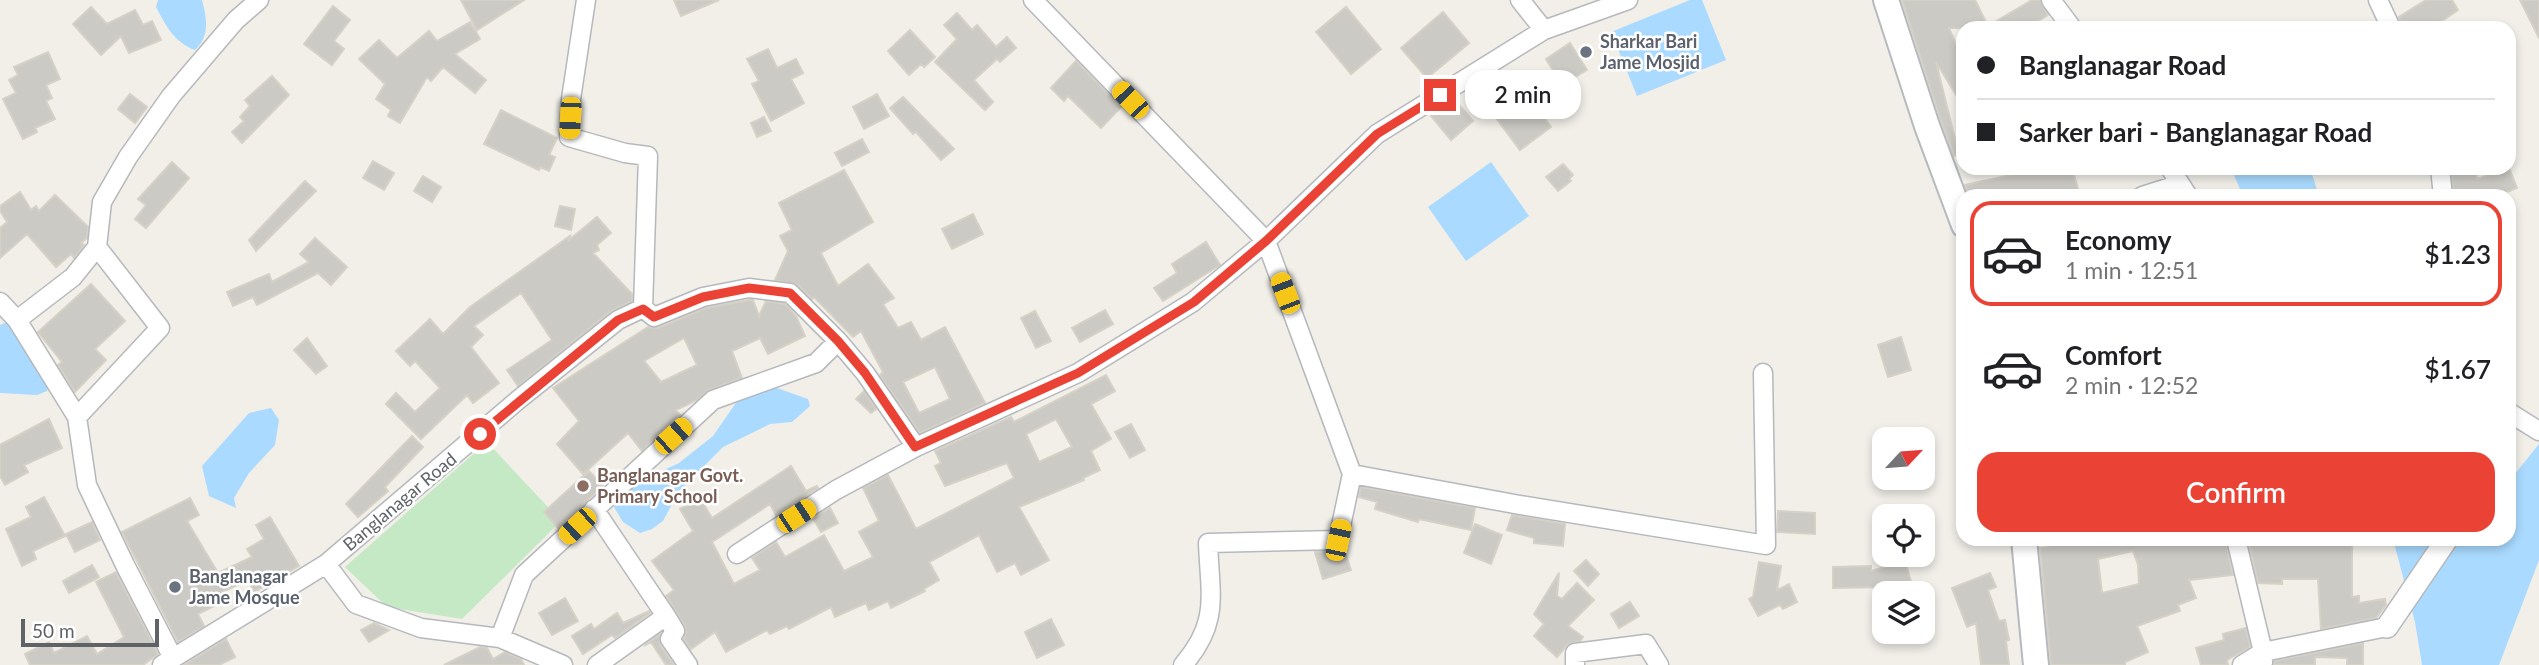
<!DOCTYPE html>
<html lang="en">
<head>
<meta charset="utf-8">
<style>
	body { margin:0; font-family:Lato,sans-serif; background:#f2f2f2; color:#202124; height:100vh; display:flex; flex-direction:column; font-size:26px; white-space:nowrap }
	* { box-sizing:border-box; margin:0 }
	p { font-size:23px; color:#757577 }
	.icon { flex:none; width:38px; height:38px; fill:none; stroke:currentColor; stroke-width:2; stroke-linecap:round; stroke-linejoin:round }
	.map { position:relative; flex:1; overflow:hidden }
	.details { position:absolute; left:1956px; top:189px; width:560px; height:357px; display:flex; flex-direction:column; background:#fff; border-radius:21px; box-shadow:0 4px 10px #0003 }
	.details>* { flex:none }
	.banner { position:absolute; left:1956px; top:21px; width:560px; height:154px; border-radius:21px; box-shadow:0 4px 10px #0003; display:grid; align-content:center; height:154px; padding:0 21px; background:#fff }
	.needle { width:46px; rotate:64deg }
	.fabs { position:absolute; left:1872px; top:427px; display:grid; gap:14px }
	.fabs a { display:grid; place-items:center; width:63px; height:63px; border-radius:14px; background:#fff; box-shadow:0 4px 10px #0003; font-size:35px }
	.scale { position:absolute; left:21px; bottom:18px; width:138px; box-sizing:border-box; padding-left:7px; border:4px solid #5f6368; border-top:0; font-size:19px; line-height:24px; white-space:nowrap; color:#5f6368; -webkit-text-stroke:5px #fff; paint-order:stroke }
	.end { position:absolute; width:32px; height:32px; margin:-16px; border:9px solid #ea4335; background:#fff; box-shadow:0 0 0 4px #fff }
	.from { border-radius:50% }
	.bubble { position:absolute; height:49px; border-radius:21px; background:#fff; box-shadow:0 4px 10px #0003; font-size:23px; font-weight:600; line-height:49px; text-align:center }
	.car { position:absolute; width:21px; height:42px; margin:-21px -10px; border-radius:9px; box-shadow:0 0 5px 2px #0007; background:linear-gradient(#f5c518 24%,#345 0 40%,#f5c518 0 76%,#345 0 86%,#f5c518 0) }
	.banner b { display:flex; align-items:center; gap:24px; height:66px; font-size:26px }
	.banner b+b { border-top:2px solid #e0e0e0 }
	.banner i { width:18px; height:18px; background:#202124 }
	ul { padding:12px 0 0; list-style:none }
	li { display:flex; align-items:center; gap:21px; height:105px; margin:0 14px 10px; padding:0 7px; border:4px solid transparent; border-radius:21px }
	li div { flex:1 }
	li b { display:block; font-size:26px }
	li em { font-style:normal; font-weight:600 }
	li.active { border-color:#ea4335 }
	li>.icon { width:63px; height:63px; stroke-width:1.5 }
	.primary-button { display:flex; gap:14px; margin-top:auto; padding:14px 21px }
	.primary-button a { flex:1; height:80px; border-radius:21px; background:#ea4335; color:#fff; font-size:28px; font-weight:600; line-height:80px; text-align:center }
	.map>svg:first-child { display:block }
	.green { fill:#c5e8c5 }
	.water { fill:#aadaff }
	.building { fill:#cccac5; stroke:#d6d1c6; stroke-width:2; fill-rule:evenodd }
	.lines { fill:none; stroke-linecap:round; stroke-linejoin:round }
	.minor-casing { stroke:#b5b8bc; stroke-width:21 }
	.tertiary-casing { stroke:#b5b8bc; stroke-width:24 }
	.secondary-casing { stroke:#b6babf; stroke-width:28 }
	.minor { stroke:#fff; stroke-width:18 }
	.tertiary { stroke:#fff; stroke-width:21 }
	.secondary { stroke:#fff; stroke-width:24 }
	.route { stroke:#ea4335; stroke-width:9 }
	.worship-dot { fill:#6b7280; stroke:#fff; stroke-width:2.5 }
	.education-dot { fill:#8d6e63; stroke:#fff; stroke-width:2.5 }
	.labels { text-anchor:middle; stroke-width:5; stroke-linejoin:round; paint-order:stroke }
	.worship-label { font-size:18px; font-weight:bold; fill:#5b616d; stroke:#fff; text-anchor:start }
	.education-label { font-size:18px; font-weight:bold; fill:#785e54; stroke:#fff; text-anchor:start }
	.street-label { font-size:18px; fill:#5f6368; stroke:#fff }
</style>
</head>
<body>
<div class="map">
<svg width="2539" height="665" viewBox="0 0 2539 665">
	<rect width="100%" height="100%" fill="#f1efe8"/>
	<!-- green -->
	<path class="green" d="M487,442L561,521L462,619L387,607L345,567Z"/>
	<!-- water -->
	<path class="water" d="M158,0H202C207,19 210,36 195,50C174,42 166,26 156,7Z
		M1690,0H1702L1726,60L1637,96L1611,32Z
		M1491,162L1529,216L1466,261L1428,207Z
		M2231,168H2310L2319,196H2243Z
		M11,320L49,383L47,391L37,395L0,393V325Z
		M774,387L808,399L810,406L792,422L770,424L723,447L679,491L663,521L652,529L640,533L623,522L614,507L616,500L638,482L679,463L713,436L740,397Z
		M271,408L279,420L275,445L249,473L234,498L236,508L209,496L202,466L249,413Z
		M2539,444V560L2499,665H2422L2415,622L2393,539H2467L2473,545L2475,539H2510V480Z"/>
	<!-- building -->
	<path class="building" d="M461,0H524L477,30Z
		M674,0H719L681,16Z
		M1902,0H1975L1988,26L2032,0H2040L2048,15L2027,28H1949L1964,63V108L1936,62L1959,155L1954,156L1941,121Z
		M2426,0H2452L2458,10L2432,28H2402L2399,17Z
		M2520,0H2539V38Z
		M333,6L350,20L334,41L344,49L332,65L304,44Z
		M91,7L107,24L135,10L143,25L152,21L161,40L129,53L121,36L101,55L73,24Z
		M1346,7L1381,49L1351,74L1316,32Z
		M1443,12L1469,43L1427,78L1401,48Z
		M957,13L972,30L977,25L996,47L1007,37L1016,48L1000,62L997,59L974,80L993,102L985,110L935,62L957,39L944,25Z
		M470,22L480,39L455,54L486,80L475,93L443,67L431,81L427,77L400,123L388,116L391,110L376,99L385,84L359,59L379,40L397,58L429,31L437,41Z
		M910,30L935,57L924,67L921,64L909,75L888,51Z
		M1570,43L1587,70L1562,85L1546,59Z
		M768,49L777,68L796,59L803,73L791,79L804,103L771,121L752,84L759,81L747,59Z
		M48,52L60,79L46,85L52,98L46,101L55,119L35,128L37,132L23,139L3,99L16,93L9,80L18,75L14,67Z
		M1076,61L1121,107L1101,128L1068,96L1064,101L1051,88Z
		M272,76L289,95L242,143L232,132L244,121L240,117L250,106L245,100Z
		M1519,83L1551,127L1520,150L1487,106Z
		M130,94L147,107L135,123L118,109Z
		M877,94L889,116L864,129L853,107Z
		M903,97L954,149L941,160L916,132L913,134L890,108Z
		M1454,99L1473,121L1451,140L1431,116Z
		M501,110L557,138L549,155L555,157L549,171L540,167L539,170L484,144Z
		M764,117L771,131L757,137L751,123Z
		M862,139L869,152L842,166L835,153Z
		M373,161L394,173L384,190L363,178Z
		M172,162L189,178L146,228L135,219L146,205L138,199Z
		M1563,164L1573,175L1569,179L1571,181L1558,191L1546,177Z
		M2018,168H2072L2080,196H1969L1965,185L2020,173Z
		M2451,168H2475L2477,179L2509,168L2517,188L2497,196L2494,190L2468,196H2454Z
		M844,170L873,222L821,253L838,286L868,264L894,298L883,304L898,328L911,322L921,340L945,327L985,403L920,433L880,375L883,372L861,331L853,337L814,297L812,299L798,285L775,280L788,251L780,236L792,230L779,203ZM935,367L950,399L919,413L903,382Z
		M423,176L441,187L432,202L414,191Z
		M305,181L316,191L256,251L249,240Z
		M20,192L31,210L36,206L39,211L55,195L88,227L87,238L81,243L84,245L74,258L71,254L56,267L27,234L0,258V228L7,222L0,211V206Z
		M560,206L575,209L571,230L555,226Z
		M973,214L983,234L952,249L942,229Z
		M597,217L611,233L597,245L599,250L593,253L632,294V301L611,311L518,386L507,370L552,340L521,293L474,326L483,335L471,347L499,383L473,403L467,395L421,439L386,404L396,393L415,412L440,388L415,361L410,366L396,351L430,319L443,334L470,307L570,236L569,240Z
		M315,238L347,267L331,285L318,273L257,305L253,297L233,306L227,292L269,274L272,282L309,262L300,254Z
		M1206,242L1220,265L1163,301L1154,288L1177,273L1172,264Z
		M91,284L125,321L95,349L106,360L75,392L58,365L62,362L38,332Z
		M749,300H753L759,316L766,301L785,304L796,316L805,336L768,354L760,338L732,351L742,378L709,390L697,400L676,410L680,415L642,451L628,433L583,474L557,444L579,421L553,388L648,327L658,328L706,308ZM684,338L697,365L661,382L644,361Z
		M1105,310L1113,324L1080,342L1072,328Z
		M1035,311L1051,341L1036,348L1021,318Z
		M1901,337L1911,370L1888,377L1878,345Z
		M307,338L327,366L316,374L294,350Z
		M1106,375L1115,391L1091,404L1111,439L1091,451L1100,470L1083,478L1084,480L1019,507L1049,560L1021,575L1015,563L997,572L979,535L929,562L939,580L924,589L925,591L891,608L888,601L869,610L866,603L835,617L831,607L789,629L787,626L770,634L767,630L726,652L715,632L691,649L684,639L686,632L685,626L666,596L674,590L652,561L693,531L680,509L700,498L712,518L791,466L806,491L817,486L818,488L776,515L770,504L712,542L734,584L760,570L752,558L776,542L785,557L824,535L844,571L873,557L859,532L879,521L863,488L888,475L916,529L1014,478L1007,463L945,486L935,466L941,463L935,451L1011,417L1014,422ZM1056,419L1072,447L1039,462L1026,434Z
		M864,391L876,409L871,413L856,399Z
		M49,419L62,448L24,465L28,472L5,485L0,476V445Z
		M1131,424L1145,450L1130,458L1115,432Z
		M412,436L423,447L385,487L388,491L358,517L346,504Z
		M589,471L603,486L558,528L544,512Z
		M1361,487L1475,508L1471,530L1419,519L1418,522L1375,509L1377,502L1359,497Z
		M44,497L65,536L33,551L36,559L22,566L6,529L31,517L26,507Z
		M190,498L199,515L187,521L218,573L252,557L247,549L264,539L256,525L270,517L299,566L254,592L248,580L222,592L226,600L198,614L204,626L178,642L122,532Z
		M830,508L838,523L821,532L813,518Z
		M1778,511L1815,513V534L1777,532Z
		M1512,515L1565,524L1563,546L1534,543V538L1507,530Z
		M92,522L100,540L75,552L66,534Z
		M1475,524L1502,535L1491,564L1464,553Z
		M2047,539H2225L2233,575L2189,580L2196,598L2178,605L2180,611L2137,626L2148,652L2125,662V665H2051L2040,548L2048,547ZM2133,551L2138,565L2139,584L2102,593L2098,559Z
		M2248,539H2284V543H2331V539H2352V597L2359,596V603L2385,599L2386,605L2376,618L2321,629L2318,579H2282V584L2258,583Z
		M1344,549L1351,570L1323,579L1315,552Z
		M1586,560L1599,574L1588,586L1574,571Z
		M1905,561L1912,585L1889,592L1887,587L1833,588V567L1871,566V571Z
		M1759,562L1781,566L1777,590L1789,584L1797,602L1783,609L1780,605L1758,616L1749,599L1753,597Z
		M92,565L99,577L69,593L63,581Z
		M116,572L158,654L143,665H30L25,654L49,642L54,653L87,636L97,654L124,637L96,582Z
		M1559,573L1557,596L1562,599L1577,583L1594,600L1568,626L1583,637L1580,641L1568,644L1557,657L1534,636L1544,624L1534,614Z
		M1990,573L1996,587L1988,590L1999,621L2005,620L2009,640L2006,641L2009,665H1981L1976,623L1967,627L1952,588Z
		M565,598L578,621L552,635L539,613Z
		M1630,602L1639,616L1619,628L1611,614Z
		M649,611L650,613L615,638L612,635L583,654L572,636L591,624L594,629L617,613L623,623Z
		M1051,619L1064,645L1037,658L1025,632Z
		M374,623L389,630L369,642L361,630Z
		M2246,628L2250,647L2227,660L2228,665H2201L2196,648L2224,640L2223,634Z
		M660,634V645L674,665H666L651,642L644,646Z
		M226,639L235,657L219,665H184Z
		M2363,643V665H2347V658L2315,657V665H2274V661Z
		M480,647L487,648L493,659L505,652L521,659L524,665H444Z"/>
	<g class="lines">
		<!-- minor casing -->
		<g class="minor-casing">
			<path id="minor" d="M586,0L571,99L569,137L625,153L648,156L643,308
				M1033,0L1266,241L1352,474L1520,505L1766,545L1763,373
				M1520,0L1544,30
				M2051,0L2072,28
				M2378,0L2391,28
				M2170,168L2188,196
				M2440,168L2443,196
				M2142,196L2180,184
				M0,302L17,320L77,417L87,485L125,565L173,658
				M17,320L73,277L97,247
				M2510,413L2539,431
				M77,417L160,328L97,247L102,202L128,157L171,96L236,20L259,0
				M594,509L666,616L597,665
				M2236,539L2263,652V662
				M737,554L836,490L916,447
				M326,564L356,604L421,628L500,638L563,665
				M666,616L675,631L670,639L688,665
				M500,638L524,575L713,400L816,363L838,341
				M162,665L326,564L518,400L618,320L643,308L654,317L703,297L749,288L790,293L838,341L865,373L916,447L1078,373L1193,302L1266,241L1377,134L1544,30L1628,0
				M1183,665C1220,622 1210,596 1208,543L1338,540L1352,474
				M1575,665V653L1646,644L1659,665
				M2242,665L2263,652L2387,627"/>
		</g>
		<!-- tertiary casing -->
		<g class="tertiary-casing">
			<path id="tertiary" d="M2387,627L2447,539"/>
		</g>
		<!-- secondary casing -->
		<g class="secondary-casing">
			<path id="secondary" d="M1886,0L1927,126L1964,225
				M2024,539L2036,665"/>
		</g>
		<!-- minor -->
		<use href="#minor" class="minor"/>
		<!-- tertiary -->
		<use href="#tertiary" class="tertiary"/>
		<!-- secondary -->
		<use href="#secondary" class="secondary"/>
	</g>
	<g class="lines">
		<!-- route -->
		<path class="route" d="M480,434L618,320L643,309L654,317L703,297L749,288L790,293L838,341L865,373L915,447L1078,373L1194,302L1266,241L1377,134L1440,95"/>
	</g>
	<!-- markers -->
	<g class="worship-dot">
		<circle cx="1586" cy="52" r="7"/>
		<circle cx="175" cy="587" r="7"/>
	</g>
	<circle class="education-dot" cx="583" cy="486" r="7"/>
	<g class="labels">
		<!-- worship labels -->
		<g class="worship-label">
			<text x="1600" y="48">Sharkar Bari<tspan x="1600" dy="21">Jame Mosjid</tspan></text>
			<text x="189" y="583">Banglanagar<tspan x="189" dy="21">Jame Mosque</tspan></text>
		</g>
		<!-- education labels -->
		<g class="education-label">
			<text x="597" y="482">Banglanagar Govt.<tspan x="597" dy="21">Primary School</tspan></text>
		</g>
		<!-- street labels -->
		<g class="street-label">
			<text transform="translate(400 502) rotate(-40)" y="6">Banglanagar Road</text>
		</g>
	</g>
</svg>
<div class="fabs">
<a><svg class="needle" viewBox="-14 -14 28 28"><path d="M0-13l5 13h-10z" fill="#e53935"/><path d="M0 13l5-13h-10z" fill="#757577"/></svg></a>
<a><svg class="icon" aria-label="locate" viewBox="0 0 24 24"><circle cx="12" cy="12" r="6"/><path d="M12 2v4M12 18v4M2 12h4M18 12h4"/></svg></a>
<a><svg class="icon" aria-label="layers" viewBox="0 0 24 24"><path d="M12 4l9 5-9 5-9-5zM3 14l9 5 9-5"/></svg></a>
</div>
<div class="scale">50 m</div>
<i class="end from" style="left:480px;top:434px"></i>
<i class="end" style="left:1440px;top:95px"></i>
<div class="bubble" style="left:1465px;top:70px;width:116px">2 min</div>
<i class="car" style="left:1130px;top:100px;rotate:316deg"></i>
<i class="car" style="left:570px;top:118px;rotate:183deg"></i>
<i class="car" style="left:1285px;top:293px;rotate:339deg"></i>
<i class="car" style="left:673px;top:436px;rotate:48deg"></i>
<i class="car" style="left:796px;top:516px;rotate:57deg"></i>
<i class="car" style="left:577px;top:526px;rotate:227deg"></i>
<i class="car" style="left:1338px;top:540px;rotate:12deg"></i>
<div class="banner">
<b><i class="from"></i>Banglanagar Road</b>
<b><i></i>Sarker bari - Banglanagar Road</b>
</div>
<section class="details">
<ul>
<li class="active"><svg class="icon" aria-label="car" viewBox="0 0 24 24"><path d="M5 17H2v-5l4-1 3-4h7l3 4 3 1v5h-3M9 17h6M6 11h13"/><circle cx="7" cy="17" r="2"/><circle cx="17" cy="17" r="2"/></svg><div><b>Economy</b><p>1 min · 12:51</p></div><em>$1.23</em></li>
<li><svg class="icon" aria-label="car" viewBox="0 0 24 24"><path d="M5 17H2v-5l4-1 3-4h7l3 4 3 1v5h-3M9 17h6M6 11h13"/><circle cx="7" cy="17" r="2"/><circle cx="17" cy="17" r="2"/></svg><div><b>Comfort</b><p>2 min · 12:52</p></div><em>$1.67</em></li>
</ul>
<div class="primary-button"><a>Confirm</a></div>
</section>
</div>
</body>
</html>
